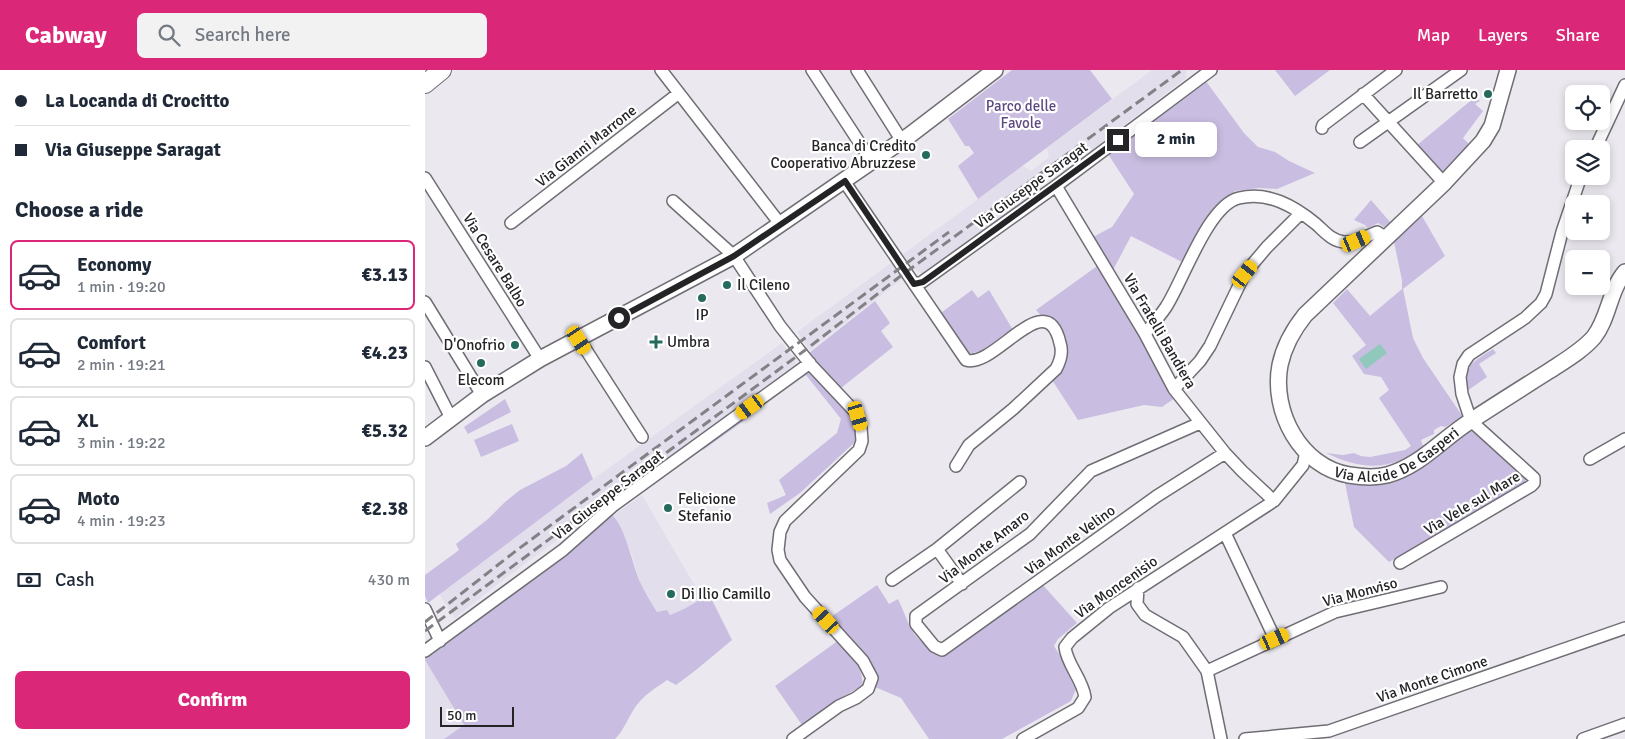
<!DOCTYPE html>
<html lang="en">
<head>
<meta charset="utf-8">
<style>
	body { margin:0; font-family:Signika,sans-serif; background:#f2f2f3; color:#1f2937; height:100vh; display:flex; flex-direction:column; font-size:19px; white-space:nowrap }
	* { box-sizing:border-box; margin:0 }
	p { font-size:16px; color:#747a83 }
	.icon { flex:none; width:28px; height:28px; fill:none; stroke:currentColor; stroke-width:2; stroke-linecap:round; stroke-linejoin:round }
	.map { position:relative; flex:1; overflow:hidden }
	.sheet { display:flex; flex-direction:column; background:#fff; width:425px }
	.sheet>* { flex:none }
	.guide { display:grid; align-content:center; height:110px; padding:0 15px; background:#fff }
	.controls { position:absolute; left:1140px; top:15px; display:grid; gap:10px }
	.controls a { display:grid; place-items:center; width:45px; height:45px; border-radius:8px; background:#fff; box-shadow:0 2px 8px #0003; font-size:25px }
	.scale { position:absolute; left:15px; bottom:12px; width:74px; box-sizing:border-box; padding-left:5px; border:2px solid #242326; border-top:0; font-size:14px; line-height:18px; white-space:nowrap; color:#242326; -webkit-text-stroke:4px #fff; paint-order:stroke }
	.end { position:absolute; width:22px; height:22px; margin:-11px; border:6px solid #242326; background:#fff; box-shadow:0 0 0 2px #fff }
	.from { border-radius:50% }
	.bubble { position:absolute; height:35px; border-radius:8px; background:#fff; box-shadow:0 2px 8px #0003; font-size:16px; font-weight:700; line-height:35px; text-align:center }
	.car { position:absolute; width:15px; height:30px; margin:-15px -8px; border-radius:6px; box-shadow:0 0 4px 1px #0007; background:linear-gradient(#f5c518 24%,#345 0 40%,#f5c518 0 76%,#345 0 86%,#f5c518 0) }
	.guide b { display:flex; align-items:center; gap:18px; height:48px; font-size:19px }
	.guide b+b { border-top:1px solid #e0e1e3 }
	.guide i { width:12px; height:12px; background:#1f2937 }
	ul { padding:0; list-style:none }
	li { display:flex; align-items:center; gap:15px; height:70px; margin:0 10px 8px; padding:0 5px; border:2px solid #e0e1e3; border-radius:8px }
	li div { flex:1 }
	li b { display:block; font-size:19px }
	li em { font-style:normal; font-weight:700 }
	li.active { border-color:#db2777 }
	li>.icon { width:45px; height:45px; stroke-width:1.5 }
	h2 { padding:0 15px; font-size:22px; line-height:60px }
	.pay { display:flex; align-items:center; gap:12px; height:55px; padding:0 15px; font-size:19px }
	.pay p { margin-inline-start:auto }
	.primary-button { display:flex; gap:10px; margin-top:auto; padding:10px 15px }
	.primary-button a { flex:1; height:58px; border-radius:8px; background:#db2777; color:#fff; font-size:20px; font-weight:700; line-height:58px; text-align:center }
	header { display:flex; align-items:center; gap:30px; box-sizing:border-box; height:70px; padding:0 25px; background:#db2777; color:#fff }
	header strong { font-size:24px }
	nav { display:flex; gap:28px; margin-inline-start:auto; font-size:18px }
	.search { width:350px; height:45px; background:#f2f2f3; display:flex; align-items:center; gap:12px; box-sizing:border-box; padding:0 18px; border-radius:8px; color:#747a83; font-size:19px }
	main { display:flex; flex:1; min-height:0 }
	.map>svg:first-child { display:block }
	.built { fill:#e2deec }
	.green { fill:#c9bee1 }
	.water { fill:#90c9bb }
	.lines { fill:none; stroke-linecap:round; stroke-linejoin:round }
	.street-casing { stroke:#706e74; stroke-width:14 }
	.secondary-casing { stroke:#706e74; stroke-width:18 }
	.primary-casing { stroke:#706e74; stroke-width:20 }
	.street { stroke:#fff; stroke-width:11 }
	.secondary { stroke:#fff; stroke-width:15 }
	.primary { stroke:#fff; stroke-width:18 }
	.rail { stroke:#838186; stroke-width:3; stroke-dasharray:10 5; stroke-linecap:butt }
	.route { stroke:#242326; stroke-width:6 }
	.poi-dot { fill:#246a5d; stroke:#fff; stroke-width:2 }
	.labels { text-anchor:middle; stroke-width:4.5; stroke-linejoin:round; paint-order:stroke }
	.poi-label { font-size:15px; fill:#242326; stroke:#fff; text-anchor:start }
	.park-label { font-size:15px; fill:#5e4981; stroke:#fff }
	.street-label { font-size:15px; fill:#242326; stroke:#fff }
</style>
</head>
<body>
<header>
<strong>Cabway</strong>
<div class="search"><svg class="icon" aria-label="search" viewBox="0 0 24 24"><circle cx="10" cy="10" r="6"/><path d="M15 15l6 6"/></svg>Search here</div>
<nav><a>Map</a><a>Layers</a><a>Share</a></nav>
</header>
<main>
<section class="sheet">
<div class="guide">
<b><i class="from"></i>La Locanda di Crocitto</b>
<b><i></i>Via Giuseppe Saragat</b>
</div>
<h2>Choose a ride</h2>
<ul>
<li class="active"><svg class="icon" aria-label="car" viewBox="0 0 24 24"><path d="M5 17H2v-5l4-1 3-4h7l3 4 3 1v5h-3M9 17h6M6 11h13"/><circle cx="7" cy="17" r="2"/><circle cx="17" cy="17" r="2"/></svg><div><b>Economy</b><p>1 min · 19:20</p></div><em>€3.13</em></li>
<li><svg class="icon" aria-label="car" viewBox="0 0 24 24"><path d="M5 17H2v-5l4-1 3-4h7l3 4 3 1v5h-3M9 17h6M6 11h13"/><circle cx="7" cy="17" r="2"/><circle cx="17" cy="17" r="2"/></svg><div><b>Comfort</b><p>2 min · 19:21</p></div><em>€4.23</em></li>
<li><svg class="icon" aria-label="car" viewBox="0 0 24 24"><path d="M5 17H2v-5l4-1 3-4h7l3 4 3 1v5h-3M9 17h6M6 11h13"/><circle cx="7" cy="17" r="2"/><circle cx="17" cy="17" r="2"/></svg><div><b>XL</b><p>3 min · 19:22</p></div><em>€5.32</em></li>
<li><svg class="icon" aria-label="car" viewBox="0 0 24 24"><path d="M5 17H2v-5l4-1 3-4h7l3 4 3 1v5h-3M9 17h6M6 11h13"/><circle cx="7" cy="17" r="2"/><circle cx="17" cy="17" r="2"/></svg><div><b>Moto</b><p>4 min · 19:23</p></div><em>€2.38</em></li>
</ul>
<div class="pay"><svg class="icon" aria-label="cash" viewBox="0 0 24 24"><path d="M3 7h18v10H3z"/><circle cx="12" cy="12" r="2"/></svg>Cash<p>430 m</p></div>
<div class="primary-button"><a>Confirm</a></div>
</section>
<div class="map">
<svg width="1200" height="669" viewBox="0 0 1200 669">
	<rect width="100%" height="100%" fill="#ebe9ef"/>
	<!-- built -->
	<path class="built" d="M727,0H761V8L638,102L631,97L613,110L616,119L498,205L490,199L385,280L372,262L598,96L606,101L624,87L622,78Z
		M357,273L372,293L82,507L30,548L14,524L150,422Z
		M217,425L273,521L272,530L259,539L245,545L232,543L230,540L215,512L206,482L189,445Z
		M0,590L39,655L19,669H0Z"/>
	<!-- green -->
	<path class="green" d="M587,0H665L687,29L553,129L533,96L549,83L544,76H540L523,49Z
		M850,0H905L870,26Z
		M780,10L819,63L833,77L850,82L864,91L890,103L852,119L834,118L810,121L796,133L757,192L706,166L687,202L666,168L687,157L709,124L683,84Z
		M1050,27L1055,31L1050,34L1058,41L1038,68L1044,74L1017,102L991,76Z
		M946,130L965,152L959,157L953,153L943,158L940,155L929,150Z
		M997,146L1020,186L978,219L988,268L998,288L1038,347L1020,357L1016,356L1009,360V364L996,370L998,376C968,402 935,400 901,383L918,385L929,383L936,386L945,387L980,380L986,376L954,328L964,320L956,307L939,304L927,286L941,275L908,233L922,219L945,246L977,219V210L969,172Z
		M675,194L750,328L737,337L719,335L653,350L627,310L640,273L611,240Z
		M547,220L553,228L564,220L588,260L560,280L544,284L513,245Z
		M450,231L465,253L456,261L468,277L416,318L384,283Z
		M1068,279L1071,283L1054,294L1062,307L1042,321C1038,295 1048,292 1068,279Z
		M380,299H388C404,318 441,347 429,373L375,423L345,444L342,433L361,425L354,410L412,363L416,349L381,305L361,317L327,345L278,380L274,377Z
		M80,329L86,342L43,364L39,357Z
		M87,354L94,371L56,387L49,370Z
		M1045,360L1100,407V415L964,492L929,457L920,413L988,402L1001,395Z
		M157,383L168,409L3,533L0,526V505L34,480L31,474L63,449L80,432L95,420L141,396Z
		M184,442C200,453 207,494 215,512C220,522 226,533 232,542L242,540L245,545L259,539L284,524L307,570L271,600L251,615L242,610C231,618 220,624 211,636C203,647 200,659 190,669H19L39,655L0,590V587L69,536Z
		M617,514L652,553L633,569L629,576L650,609L651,619L646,631L577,669H504L476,628L450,617V603L442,587L406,547L452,515L464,534L473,529C487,559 486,573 520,582Z
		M414,570C424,583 440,599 437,616L415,628L379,658L350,616Z"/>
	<!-- water -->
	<path class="water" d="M955,274L962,283L941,299L934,289Z"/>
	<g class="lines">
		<!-- street casing -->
		<g class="street-casing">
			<path id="street" d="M236,0L356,155
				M387,0L447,92
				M432,0L477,71
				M938,24L1019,113
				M897,58L898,55L971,0
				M935,72L1036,0
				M1170,79L1200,15
				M0,108L115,289
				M419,111L541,290C570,299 621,213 635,273C638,282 636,290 631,299L588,339L544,375L531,396
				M631,116L720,264L749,319L800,383L817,401L849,431
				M248,131L309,186L355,256L386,295L433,345L436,358L437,371L434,380L360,451L355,462L353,480L355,490L380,527L438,591L447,608L443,619L431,628L414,636L368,669
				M86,153L254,23
				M489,214L497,212L631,116L786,0
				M0,232L57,325
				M720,264C727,255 735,246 741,237C758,211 783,135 814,128C843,121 869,136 891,154C900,162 907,171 919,172C931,173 942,166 952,162L962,168
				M154,269L217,367
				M0,297L26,348
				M749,319L775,291L785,276L820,203L842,177L876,143
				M775,353L666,401L605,464L491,546V554L509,576L517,580L732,426L800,383
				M1165,389L1200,369
				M800,463L850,569
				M512,479L537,514
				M975,493L1106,416L1109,413V408L1046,351L1037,324L1035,307L1038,294L1044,285L1100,248L1116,233L1121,224L1137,162L1156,106
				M467,510L512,479L595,412
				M713,518L712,534L720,545L758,567L782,601L796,669
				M0,539L15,571
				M0,581L138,480L189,435L385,293
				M782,601L910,542L1016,517
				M598,669L653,638L660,627C657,608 642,595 640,577L647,568L684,538L849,431L878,395L881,382
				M820,669L904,661L1200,558
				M1158,669L1200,654"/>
		</g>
		<!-- secondary casing -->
		<g class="secondary-casing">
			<g id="secondary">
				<path id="s1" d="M1083,0L1067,56L1058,71L1019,113L880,245C868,260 859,276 855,295C846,342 876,397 924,405C936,407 950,408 962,405C995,396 1016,370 1044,352C1070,335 1097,318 1124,301C1139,291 1157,281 1169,267C1184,248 1184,221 1200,202"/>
				<path d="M0,368L57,325L115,289L309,186L485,65L570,0"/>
			</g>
		</g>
		<!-- primary casing -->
		<g class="primary-casing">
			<path id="primary" d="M0,14L17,0"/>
		</g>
		<!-- street -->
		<use href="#street" class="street"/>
		<!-- secondary -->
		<use href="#secondary" class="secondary"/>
		<!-- primary -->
		<use href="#primary" class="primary"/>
		<!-- rail -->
		<path class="rail" d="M0,552L92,480L524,162
			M0,561L383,278L473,208L757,0"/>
	</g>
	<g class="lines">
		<!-- route -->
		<path class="route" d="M194,248L309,186L420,111L489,214L498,212L693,70"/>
	</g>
	<!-- markers -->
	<g class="poi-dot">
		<circle cx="1063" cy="24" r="5"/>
		<circle cx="501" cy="85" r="5"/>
		<circle cx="302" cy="215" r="5"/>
		<circle cx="277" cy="228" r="5"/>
		<path d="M228.5 264.5h5v5h5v5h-5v5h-5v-5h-5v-5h5z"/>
		<circle cx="90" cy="275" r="5"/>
		<circle cx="56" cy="293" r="5"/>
		<circle cx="243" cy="438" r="5"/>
		<circle cx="246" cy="524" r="5"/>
	</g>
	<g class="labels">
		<!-- poi labels -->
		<g class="poi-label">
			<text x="1053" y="29" text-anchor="end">Il Barretto</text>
			<text x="491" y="81" text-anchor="end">Banca di Credito<tspan x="491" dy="17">Cooperativo Abruzzese</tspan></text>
			<text x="312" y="220">Il Cileno</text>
			<text x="277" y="250" text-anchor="middle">IP</text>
			<text x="242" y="277">Umbra</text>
			<text x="80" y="280" text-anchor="end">D'Onofrio</text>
			<text x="56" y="315" text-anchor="middle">Elecom</text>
			<text x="253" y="434">Felicione<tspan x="253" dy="17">Stefanio</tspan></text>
			<text x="256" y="529">Di Ilio Camillo</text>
		</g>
		<!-- park labels -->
		<g class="park-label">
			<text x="596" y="41">Parco delle<tspan x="596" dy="17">Favole</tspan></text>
		</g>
		<!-- street labels -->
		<g class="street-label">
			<text transform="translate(161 76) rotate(-38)" y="5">Via Gianni Marrone</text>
			<text transform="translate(606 115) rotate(-36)" y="5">Via Giuseppe Saragat</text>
			<text transform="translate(70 190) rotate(58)" y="5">Via Cesare Balbo</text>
			<text transform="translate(735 261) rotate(60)" y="5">Via Fratelli Bandiera</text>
			<text dy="5" stroke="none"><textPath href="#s1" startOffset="578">Via Alcide De Gasperi</textPath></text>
			<text transform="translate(183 425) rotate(-38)" y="5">Via Giuseppe Saragat</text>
			<text transform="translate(1047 433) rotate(-31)" y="5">Via Vele sul Mare</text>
			<text transform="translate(645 470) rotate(-36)" y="5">Via Monte Velino</text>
			<text transform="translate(559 477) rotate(-38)" y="5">Via Monte Amaro</text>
			<text transform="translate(691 517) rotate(-35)" y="5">Via Moncenisio</text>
			<text transform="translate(935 522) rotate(-15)" y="5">Via Monviso</text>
			<text transform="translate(1007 609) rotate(-19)" y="5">Via Monte Cimone</text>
		</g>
	</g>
</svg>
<div class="controls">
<a><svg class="icon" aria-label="locate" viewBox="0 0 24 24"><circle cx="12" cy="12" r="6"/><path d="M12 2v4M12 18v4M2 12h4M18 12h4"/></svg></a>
<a><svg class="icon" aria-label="layers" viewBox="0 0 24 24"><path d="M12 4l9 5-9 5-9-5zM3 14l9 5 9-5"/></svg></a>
<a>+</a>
<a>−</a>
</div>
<div class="scale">50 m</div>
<i class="end from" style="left:194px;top:248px"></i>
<i class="end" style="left:693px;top:70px"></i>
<div class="bubble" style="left:710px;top:52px;width:82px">2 min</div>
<i class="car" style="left:931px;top:171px;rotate:67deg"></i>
<i class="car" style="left:820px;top:204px;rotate:39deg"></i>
<i class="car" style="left:154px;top:270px;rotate:147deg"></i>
<i class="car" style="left:325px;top:337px;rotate:234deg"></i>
<i class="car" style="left:433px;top:346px;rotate:163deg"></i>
<i class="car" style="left:401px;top:550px;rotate:318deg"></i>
<i class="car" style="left:850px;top:569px;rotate:66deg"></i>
</div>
</main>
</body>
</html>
